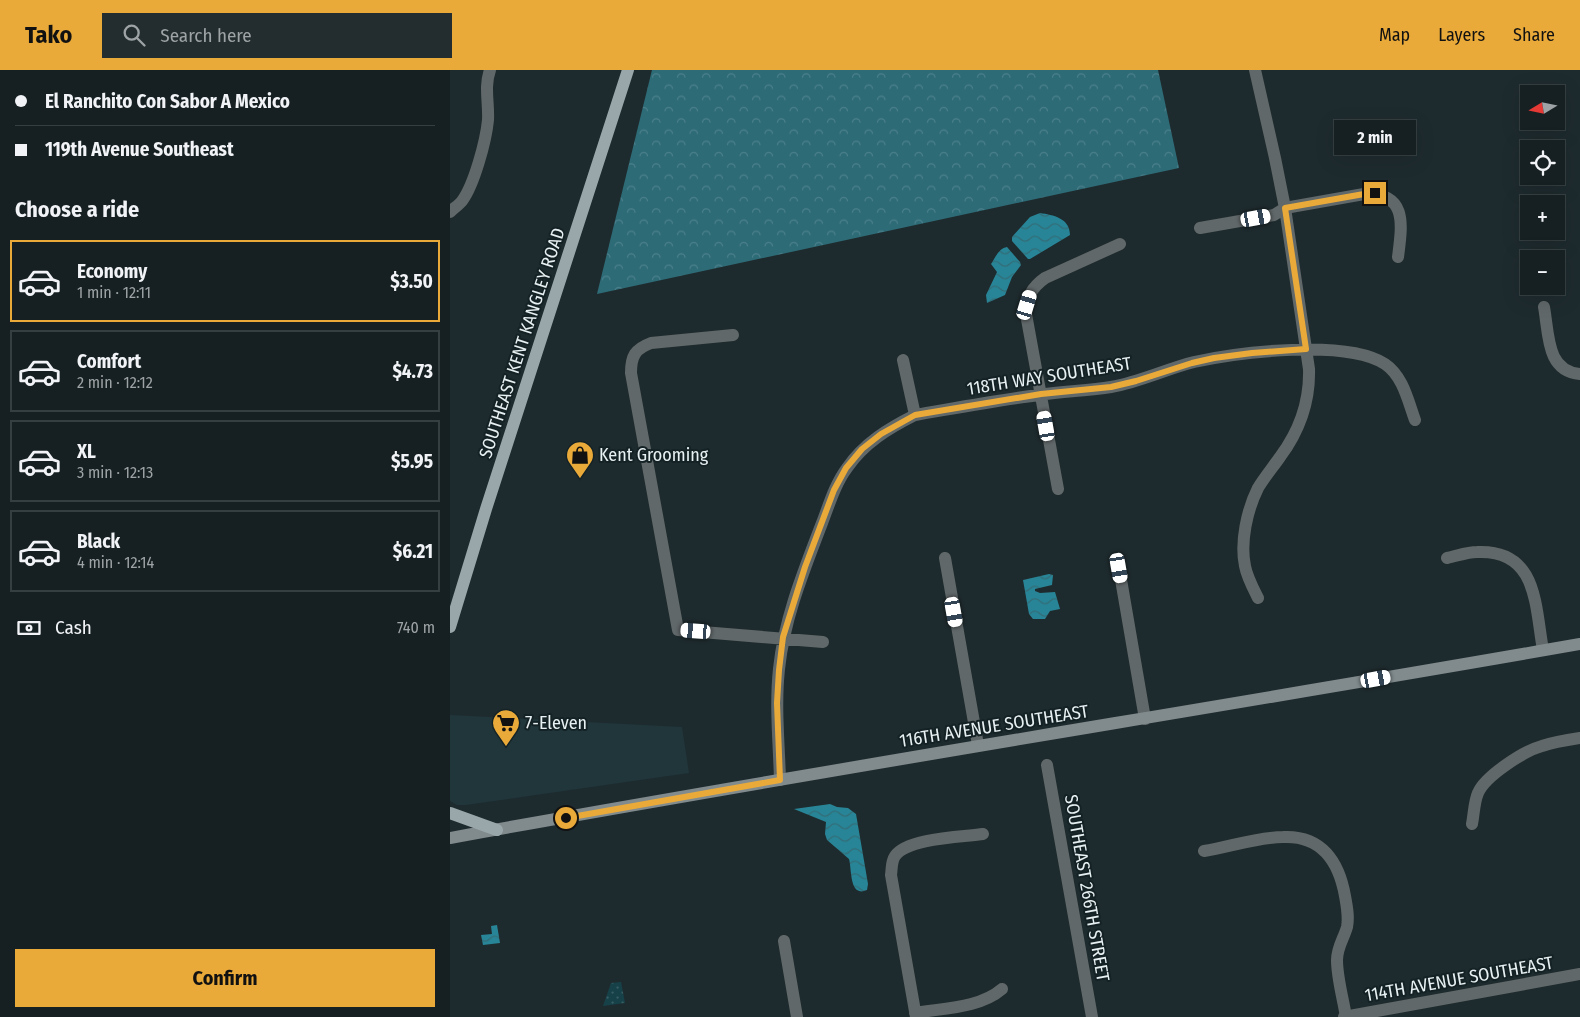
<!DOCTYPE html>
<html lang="en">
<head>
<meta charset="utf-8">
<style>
	body { margin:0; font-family:"Fira Sans Condensed",sans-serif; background:#232d2f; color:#f1f3f6; height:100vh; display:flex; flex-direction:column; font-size:19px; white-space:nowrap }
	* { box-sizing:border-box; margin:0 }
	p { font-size:16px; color:#9ea3a5 }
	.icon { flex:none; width:28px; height:28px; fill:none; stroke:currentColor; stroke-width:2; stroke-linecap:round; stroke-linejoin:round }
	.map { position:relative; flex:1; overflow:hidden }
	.details { display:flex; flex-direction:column; background:#162022; width:450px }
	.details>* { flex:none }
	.guide { display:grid; align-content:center; height:110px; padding:0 15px; background:#162022 }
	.needle { width:32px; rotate:260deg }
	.controls { position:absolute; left:1070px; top:15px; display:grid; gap:10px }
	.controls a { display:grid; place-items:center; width:45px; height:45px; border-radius:0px; background:#162022; box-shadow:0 5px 20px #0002,0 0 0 1px #353e40; font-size:25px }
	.end { position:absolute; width:22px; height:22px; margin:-11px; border:6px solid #eaaa39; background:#111; box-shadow:0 0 0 2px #111 }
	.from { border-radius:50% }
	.bubble { position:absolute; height:35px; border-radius:0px; background:#162022; box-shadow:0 5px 20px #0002,0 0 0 1px #353e40; font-size:16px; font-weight:700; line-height:35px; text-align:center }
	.car { position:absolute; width:15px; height:30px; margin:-15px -8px; border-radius:6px; box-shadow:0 0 4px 1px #0007; background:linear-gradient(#fff 24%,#345 0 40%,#fff 0 76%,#345 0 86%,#fff 0) }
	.guide b { display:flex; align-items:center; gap:18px; height:48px; font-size:19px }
	.guide b+b { border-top:1px solid #353e40 }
	.guide i { width:12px; height:12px; background:#f1f3f6 }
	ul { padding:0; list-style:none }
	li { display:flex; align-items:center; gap:15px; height:82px; margin:0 10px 8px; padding:0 5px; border:2px solid #353e40; border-radius:0px }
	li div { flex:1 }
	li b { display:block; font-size:19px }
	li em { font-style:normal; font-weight:700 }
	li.active { border-color:#eaaa39 }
	li>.icon { width:45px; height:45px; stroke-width:1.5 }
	h2 { padding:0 15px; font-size:22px; line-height:60px }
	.pay { display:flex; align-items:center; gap:12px; height:55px; padding:0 15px; font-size:19px }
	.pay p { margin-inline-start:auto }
	.cta { display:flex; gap:10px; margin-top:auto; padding:10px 15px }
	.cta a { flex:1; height:58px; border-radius:0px; background:#eaaa39; color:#111; font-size:20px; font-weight:700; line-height:58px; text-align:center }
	header { display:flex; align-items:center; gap:30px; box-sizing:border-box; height:70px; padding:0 25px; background:#eaaa39; color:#111 }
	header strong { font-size:24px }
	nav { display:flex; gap:28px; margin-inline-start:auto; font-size:18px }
	.search { width:350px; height:45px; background:#232d2f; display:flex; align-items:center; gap:12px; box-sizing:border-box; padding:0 18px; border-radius:0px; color:#9ea3a5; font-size:19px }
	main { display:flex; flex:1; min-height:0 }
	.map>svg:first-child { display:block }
	.built { fill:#20363b }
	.grass { fill:url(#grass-dots) }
	.forest { fill:url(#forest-crowns) }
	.water { fill:url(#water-waves) }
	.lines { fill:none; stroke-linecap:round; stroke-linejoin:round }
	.minor { stroke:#616869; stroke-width:12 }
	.tertiary { stroke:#616869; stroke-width:12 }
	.secondary { stroke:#818b8e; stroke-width:12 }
	.primary { stroke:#99a7aa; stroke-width:12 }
	.route { stroke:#eaaa39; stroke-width:6 }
	.labels { text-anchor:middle; stroke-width:4; stroke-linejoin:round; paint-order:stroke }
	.street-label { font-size:18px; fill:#e7f0f2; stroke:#142225 }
	.poi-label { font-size:18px; fill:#e7f0f2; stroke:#142225; text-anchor:start }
</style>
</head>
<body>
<header>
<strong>Tako</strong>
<div class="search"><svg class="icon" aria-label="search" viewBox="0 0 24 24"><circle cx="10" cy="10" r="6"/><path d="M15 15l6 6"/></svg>Search here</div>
<nav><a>Map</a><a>Layers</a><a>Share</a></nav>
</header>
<main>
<section class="details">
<div class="guide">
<b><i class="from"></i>El Ranchito Con Sabor A Mexico</b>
<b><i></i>119th Avenue Southeast</b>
</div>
<h2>Choose a ride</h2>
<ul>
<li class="active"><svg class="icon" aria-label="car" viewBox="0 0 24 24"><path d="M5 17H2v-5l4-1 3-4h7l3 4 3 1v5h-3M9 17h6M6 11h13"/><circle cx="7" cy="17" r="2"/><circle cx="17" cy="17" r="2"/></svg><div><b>Economy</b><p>1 min · 12:11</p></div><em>$3.50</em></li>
<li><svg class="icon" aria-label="car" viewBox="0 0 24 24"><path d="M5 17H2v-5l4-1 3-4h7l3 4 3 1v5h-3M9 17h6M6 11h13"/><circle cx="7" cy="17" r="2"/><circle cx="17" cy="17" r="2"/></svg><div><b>Comfort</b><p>2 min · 12:12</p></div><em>$4.73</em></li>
<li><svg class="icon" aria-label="car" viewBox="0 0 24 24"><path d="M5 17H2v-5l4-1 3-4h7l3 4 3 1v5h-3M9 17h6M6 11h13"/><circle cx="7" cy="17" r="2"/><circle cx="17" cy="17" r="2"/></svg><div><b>XL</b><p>3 min · 12:13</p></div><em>$5.95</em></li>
<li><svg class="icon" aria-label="car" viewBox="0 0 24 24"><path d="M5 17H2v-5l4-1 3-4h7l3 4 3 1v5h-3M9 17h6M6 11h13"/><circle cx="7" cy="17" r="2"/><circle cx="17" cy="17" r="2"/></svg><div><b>Black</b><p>4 min · 12:14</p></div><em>$6.21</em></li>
</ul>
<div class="pay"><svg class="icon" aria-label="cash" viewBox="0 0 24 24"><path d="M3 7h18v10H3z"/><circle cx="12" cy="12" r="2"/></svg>Cash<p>740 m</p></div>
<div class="cta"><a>Confirm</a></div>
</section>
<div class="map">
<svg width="1130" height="947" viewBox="0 0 1130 947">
	<defs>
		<pattern id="grass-dots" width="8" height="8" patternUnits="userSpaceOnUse" patternTransform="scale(1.25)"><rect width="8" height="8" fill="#164149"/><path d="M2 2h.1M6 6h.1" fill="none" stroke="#385d64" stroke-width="1.8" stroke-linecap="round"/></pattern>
		<pattern id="forest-crowns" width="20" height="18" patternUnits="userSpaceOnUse" patternTransform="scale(1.25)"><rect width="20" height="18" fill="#2d6b77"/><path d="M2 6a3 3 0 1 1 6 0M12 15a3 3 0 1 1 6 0" fill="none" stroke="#4b808b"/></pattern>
		<pattern id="water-waves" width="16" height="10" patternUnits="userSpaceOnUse" patternTransform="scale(1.25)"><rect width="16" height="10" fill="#278597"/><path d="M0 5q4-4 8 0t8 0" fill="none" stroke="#336d78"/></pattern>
	</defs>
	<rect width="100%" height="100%" fill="#1e2b2e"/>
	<!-- built -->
	<path class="built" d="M0,645L232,657L239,703L16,735H7L0,731Z"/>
	<!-- grass -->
	<path class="grass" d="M171,912L175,933L153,936L161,913Z"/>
	<!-- forest -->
	<path class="forest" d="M202,0H708L729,98L147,224Z"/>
	<!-- water -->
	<path class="water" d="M590,143C603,145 620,148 620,165L580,189H578L562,171V167L580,147Z
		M557,177L570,192L571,195L562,207L555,225L537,233L536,225L547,202L541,194C545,188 549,178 557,177Z
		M599,504L603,505L602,515L585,519V521L590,523L605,522L610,539L600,541L595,549H583L579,544L573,510Z
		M380,734L387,737L398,738L406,744L418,814L417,820C399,828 402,799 399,789L377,770L375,764L376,752L344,739Z
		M47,855L50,873L33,875L31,865L42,864L41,856Z"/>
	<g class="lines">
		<!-- minor -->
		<path class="minor" d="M805,0L825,88L835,138L859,299C860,332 850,360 830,387C823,397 814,408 808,418C797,440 790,472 795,496C797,507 803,518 808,528
			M0,142C4,138 9,135 12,131C24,115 36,71 38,50C39,33 34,17 40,0
			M750,158L824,145L835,138L914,124C958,122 952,155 948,187
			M1094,237C1099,264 1096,301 1130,304
			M283,265L201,273C185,279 181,286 181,303L228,560L373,572
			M453,290L465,345
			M608,419L576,244C577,227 581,218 595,208L670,174
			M495,488L528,675
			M997,488C1007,486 1017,482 1027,482C1088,479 1085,536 1093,580
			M669,498L695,649
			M597,695L642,947
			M330,710C329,673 325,636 329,599C334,549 354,500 372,453C379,435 385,414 397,398C414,373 439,358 465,345C506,338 548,330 589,325C613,321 637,321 661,317C690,312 716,299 744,292C789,282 896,269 935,294C953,306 958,331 965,350
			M1022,754C1024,744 1024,732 1028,723C1035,706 1074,681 1092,676C1104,672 1117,670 1130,668
			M754,781C779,777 808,767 833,767C872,765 889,792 895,826C897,837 899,847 897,857C894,868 887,877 887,890C887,908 893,928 896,947
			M334,871L347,947
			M465,943C494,938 530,938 552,919
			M466,947L441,805C442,799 441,792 445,786C457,768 512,767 533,764"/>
		<!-- tertiary -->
		<path class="tertiary" d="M894,947L1130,904"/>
		<!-- secondary -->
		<path class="secondary" d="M0,768C376,699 754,640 1130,574"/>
		<!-- primary -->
		<path class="primary" d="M0,557L36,439L178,0
			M0,743L47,760"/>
	</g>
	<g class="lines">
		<!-- route -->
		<path class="route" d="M116,748L330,710L327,633L329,600L333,567L355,497L384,420L396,398L412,379L431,364L465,345L591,324L661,317L686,311L742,293L764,288L802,283L856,279L835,138L914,124L925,123"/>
	</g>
	<!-- icons -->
	<defs>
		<g id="shop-pin" transform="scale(1.4375)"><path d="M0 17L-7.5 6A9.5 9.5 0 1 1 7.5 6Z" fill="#eaaa39" stroke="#142225"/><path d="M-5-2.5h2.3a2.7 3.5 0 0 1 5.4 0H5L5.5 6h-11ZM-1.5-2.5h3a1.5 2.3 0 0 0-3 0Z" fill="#111"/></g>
		<g id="supermarket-pin" transform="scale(1.4375)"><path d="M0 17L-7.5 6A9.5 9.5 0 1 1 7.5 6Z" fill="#eaaa39" stroke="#142225"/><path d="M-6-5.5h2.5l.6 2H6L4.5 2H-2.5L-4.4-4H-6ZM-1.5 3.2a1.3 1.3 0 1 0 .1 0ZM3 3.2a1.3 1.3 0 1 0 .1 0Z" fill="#111"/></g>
	</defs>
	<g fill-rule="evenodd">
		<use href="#shop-pin" x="130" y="385"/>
		<use href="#supermarket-pin" x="56" y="653"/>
	</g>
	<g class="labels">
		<!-- street labels -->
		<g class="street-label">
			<text transform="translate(72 273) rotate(-72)" y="6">SOUTHEAST KENT KANGLEY ROAD</text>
			<text transform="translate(599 306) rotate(-9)" y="6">118TH WAY SOUTHEAST</text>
			<text transform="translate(544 656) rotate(-9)" y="6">116TH AVENUE SOUTHEAST</text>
			<text transform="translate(637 818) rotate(80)" y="6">SOUTHEAST 266TH STREET</text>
			<text transform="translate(1009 909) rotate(-10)" y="6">114TH AVENUE SOUTHEAST</text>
		</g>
		<!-- poi labels -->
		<g class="poi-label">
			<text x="149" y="391">Kent Grooming</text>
			<text x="75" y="659">7-Eleven</text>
		</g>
	</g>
</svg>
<div class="controls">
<a><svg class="needle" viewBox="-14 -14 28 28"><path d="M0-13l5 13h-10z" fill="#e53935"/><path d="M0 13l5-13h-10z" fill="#9ea3a5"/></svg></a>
<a><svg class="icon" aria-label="locate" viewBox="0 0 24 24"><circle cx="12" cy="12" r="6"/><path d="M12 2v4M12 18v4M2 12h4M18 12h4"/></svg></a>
<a>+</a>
<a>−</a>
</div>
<i class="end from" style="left:116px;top:748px"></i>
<i class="end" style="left:925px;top:123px"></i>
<div class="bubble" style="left:884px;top:50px;width:82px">2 min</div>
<i class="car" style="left:806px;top:148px;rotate:80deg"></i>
<i class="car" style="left:577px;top:235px;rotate:17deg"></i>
<i class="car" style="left:596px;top:356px;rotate:350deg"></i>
<i class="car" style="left:669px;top:498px;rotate:170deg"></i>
<i class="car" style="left:504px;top:542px;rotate:170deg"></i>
<i class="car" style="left:246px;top:561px;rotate:274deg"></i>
<i class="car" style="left:926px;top:609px;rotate:80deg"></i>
</div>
</main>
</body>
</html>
